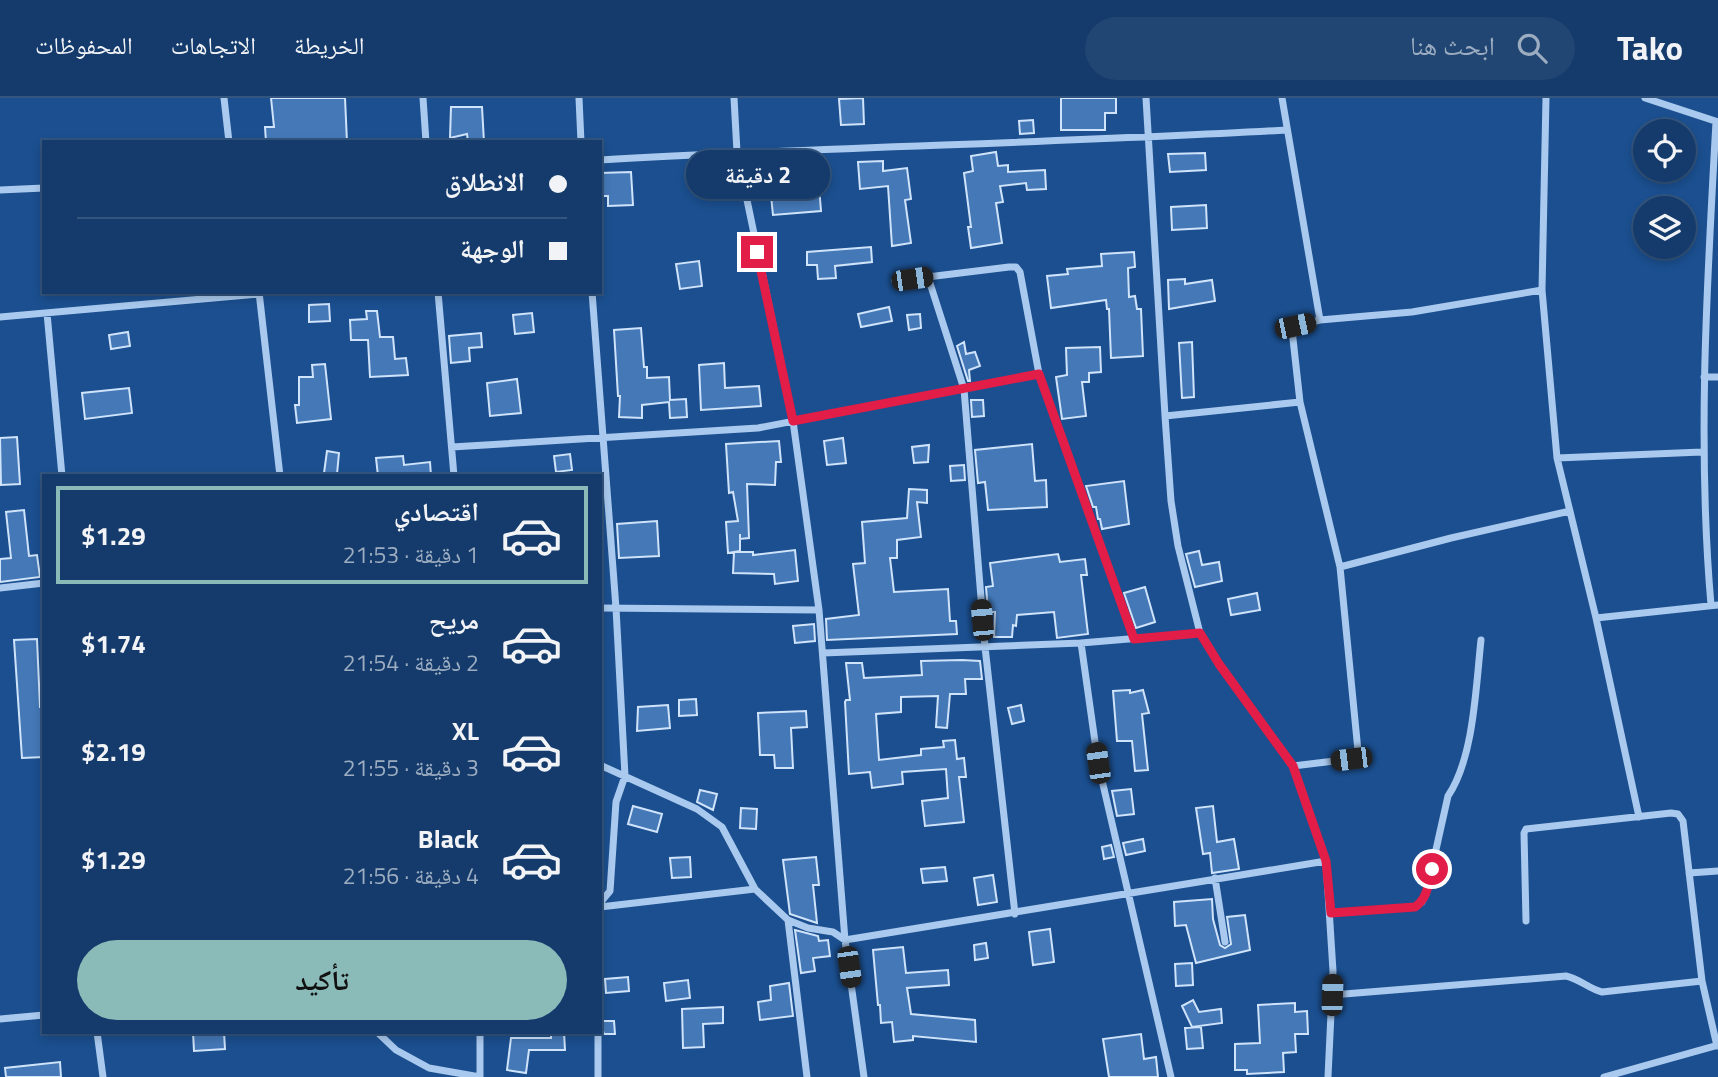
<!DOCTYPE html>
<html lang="ar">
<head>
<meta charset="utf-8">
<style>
	body { margin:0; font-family:"Titillium Web","Noto Naskh Arabic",sans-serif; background:#214673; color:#f1f3f6; direction:rtl; height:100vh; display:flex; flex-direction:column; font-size:26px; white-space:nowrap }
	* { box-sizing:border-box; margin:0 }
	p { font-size:23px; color:#9dadc1 }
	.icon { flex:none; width:38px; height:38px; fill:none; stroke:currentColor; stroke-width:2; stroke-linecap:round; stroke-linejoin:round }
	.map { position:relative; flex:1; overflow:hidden; direction:ltr }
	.side { position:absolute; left:42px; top:376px; width:560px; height:560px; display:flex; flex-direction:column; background:#143b6b; border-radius:0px; box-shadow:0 4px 10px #0003,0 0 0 2px #33557e; direction:rtl }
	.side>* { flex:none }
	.hud { position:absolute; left:42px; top:42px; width:560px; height:154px; border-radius:0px; box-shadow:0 4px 10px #0003,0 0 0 2px #33557e; direction:rtl; display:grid; align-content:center; height:154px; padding:0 35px; background:#143b6b }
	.fabs { position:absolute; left:1633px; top:21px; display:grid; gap:14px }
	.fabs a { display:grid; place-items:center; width:63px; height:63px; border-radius:50%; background:#143b6b; box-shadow:0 4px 10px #0003,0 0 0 2px #33557e; font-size:35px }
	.end { position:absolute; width:32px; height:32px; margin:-16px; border:9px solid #e11d48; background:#fff; box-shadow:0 0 0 4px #fff }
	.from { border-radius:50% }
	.bubble { position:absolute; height:49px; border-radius:24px; background:#143b6b; box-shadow:0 4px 10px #0003,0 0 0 2px #33557e; font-size:23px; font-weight:700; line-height:49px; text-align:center; direction:rtl }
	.car { position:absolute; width:21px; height:42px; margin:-21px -10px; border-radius:9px; box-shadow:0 0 5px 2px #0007; background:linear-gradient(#222 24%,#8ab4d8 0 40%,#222 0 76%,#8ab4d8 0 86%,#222 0) }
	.hud b { display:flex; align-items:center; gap:24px; height:66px; font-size:26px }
	.hud b+b { border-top:2px solid #33557e }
	.hud i { width:18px; height:18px; background:#f1f3f6 }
	ul { padding:12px 0 0; list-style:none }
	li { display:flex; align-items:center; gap:21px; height:98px; margin:0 14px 10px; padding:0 21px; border:4px solid transparent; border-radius:0px }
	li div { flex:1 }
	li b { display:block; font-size:26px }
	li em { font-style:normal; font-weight:700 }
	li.active { border-color:#8bbbb9 }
	li>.icon { width:63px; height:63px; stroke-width:1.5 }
	.cta { display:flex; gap:14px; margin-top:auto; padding:14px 35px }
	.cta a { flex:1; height:80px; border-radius:42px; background:#8bbbb9; color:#111; font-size:28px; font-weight:700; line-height:80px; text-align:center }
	header { display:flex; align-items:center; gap:42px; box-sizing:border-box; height:98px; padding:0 35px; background:#143b6b; border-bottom:2px solid #33557e }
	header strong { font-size:33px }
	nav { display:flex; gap:38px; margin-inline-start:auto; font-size:24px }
	.search { width:490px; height:63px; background:#214673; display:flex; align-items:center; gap:18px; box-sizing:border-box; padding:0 24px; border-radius:38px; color:#9dadc1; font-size:26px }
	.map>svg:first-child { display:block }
	.building { fill:#4478b7; stroke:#cfe3fa; stroke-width:2 }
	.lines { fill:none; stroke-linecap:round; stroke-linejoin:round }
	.street { stroke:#a9c9ee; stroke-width:7 }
	.route { stroke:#e11d48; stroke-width:9 }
</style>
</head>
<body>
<header>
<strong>Tako</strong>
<div class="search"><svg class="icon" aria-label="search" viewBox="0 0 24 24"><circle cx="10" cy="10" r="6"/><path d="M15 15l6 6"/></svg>ابحث هنا</div>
<nav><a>الخريطة</a><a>الاتجاهات</a><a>المحفوظات</a></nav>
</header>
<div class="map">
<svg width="1718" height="979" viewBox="0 0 1718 979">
	<rect width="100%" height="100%" fill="#1b4f8f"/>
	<!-- building -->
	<path class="building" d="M271,0H345L347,44H266L265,29H274Z
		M863,0L864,26L841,27L839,1Z
		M1061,0H1116V15H1105V32H1061Z
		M451,9H482L484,44H468L467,36L450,40Z
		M1033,22L1034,35L1020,36L1019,23Z
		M996,54L998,68L1008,67V74L1045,72L1046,91L1027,92L1026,85L1000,88L1003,104L996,105L1002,145L971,150L968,129H971L964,75L973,73L971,58Z
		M1205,55L1206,72L1170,74L1168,56Z
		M883,63V73L907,70L911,101L905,102L911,145L892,148L888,88L860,91L858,64Z
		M803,66L805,89L819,88L821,113L773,117L770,88L754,90L753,70Z
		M631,74L633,107L608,108V98H600V75Z
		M1206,107L1207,130L1172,132L1171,109Z
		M871,149L872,164L835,168L836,180L818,181L817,167H807V154Z
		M1134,154L1135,169L1128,170L1129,199L1135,198L1137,211H1141L1143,258L1111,260L1109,211H1107L1106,202L1051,210L1047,178L1068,176L1067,171L1102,168L1101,156Z
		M699,163L702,188L680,191L676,166Z
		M1185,181V186L1212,182L1215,203L1169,211L1168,182Z
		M329,206L330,223L309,224V207Z
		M889,209L892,223L861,229L858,216Z
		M366,213H377L380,239H393L395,261L406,260L408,277L370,279L368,242H351L350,222L367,221Z
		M532,215L534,234L515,236L513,217Z
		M920,216L921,230L909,232L907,217Z
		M641,230L644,269H647V280L669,279L670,302L686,301L687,319L670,320L669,304L642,307V320L619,319L620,298H618L614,232Z
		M128,234L130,248L111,251L109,237Z
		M481,235L482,249L469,250L470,263L451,265L449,238Z
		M964,244L966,256L975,254L980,268L969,272L970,283H968L957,248Z
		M1192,244L1194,299L1182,300L1179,245Z
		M1100,249L1101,274L1089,275V284H1082L1086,318L1062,321L1056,279L1067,277L1066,250Z
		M724,265L725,290L759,288L761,308L701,312L699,267Z
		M325,266L331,321L297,325L295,307H299V279H313L312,267Z
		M517,281L521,315L490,318L487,285Z
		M129,290L132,315L85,321L82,295Z
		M971,302H983L984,318L972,319Z
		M17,339L20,386L1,387L0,340Z
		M843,340L846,365L827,367L824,343Z
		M779,343L781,364H776L775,387L747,386L749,440L740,441V436V453L728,455L726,424L738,423L733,394L729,395L726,346Z
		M1032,346L1035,383L1046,382L1047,409L988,412L985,384L978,385L975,352Z
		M929,347L928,364L914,365L912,349Z
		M327,353L339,355L337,376L324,375Z
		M570,356L572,372L556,374L554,358Z
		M403,358L404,367L430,364L431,378H378L376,360Z
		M964,367L965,382L951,383L950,368Z
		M1124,383L1129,426L1102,431L1100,421H1098L1096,409H1093L1086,388Z
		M909,391L927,392V405L917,404L921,439L897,442V460H890L894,494L948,491L950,523H956L957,536L827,542L826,521L859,517L853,466L865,465L862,424L907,420Z
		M24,412L29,458L37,457L40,479L0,484V461L11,460L6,414Z
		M657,423L659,458L619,460L617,426Z
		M795,452L798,483L775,486L774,476L733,475L734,454H753V457Z
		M1199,453L1202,467L1219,464L1222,483L1195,489L1186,456Z
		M1058,456L1060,464L1085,461L1087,477H1081L1088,536L1057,540L1054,514L1017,517L1016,528L1013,527L1012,539H994L995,514H988L986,489L993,488L990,465Z
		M1145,489L1155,524L1136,530L1124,495Z
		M1257,495L1260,512L1231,517L1228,501Z
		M814,526L815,543L795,545L793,528Z
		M37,541L40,609H43L44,624V659L22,660L14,542Z
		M962,562L980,563L982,581H965L966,596H950L947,630L936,629L938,598L901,599V614L876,616L879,662L921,657V651L944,649L943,643L955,642L957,661L964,660L966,679H959L964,724L925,728L922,703L948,700L946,671L902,674L903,686L872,690L870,674L849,676L845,604L846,602H850L846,565H862L864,580L922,577L921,563Z
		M1130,592V595L1143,592L1149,615L1142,616L1148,672L1135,673L1132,643H1117L1113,593Z
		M696,601L697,617L679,618V602Z
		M668,607L670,630L637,633L638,609Z
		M1021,607L1024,623L1012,626L1008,610Z
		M806,613L807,629L791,630L793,670H775L774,657H760L758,615Z
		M1131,691L1134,716L1117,718L1112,693Z
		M700,692L717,696L713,712L697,704Z
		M633,708L662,716L657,734L628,726Z
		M1213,708L1217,744L1234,741L1239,771L1212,775L1210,755L1203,756L1196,710Z
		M741,710L757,711L756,731L740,730Z
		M1143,741L1145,753L1126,757L1123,745Z
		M1111,747L1114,759L1104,761L1102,749Z
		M690,759L691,779L672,780L670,760Z
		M816,759L819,787H813L817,825L790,816L783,762Z
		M945,769L947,783L923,785L921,771Z
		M993,777L997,804L978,807L974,780Z
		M1212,801L1213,821L1220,847L1225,850L1231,846L1227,819L1245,817L1250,852L1196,865L1186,827L1175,828L1174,804Z
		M1050,831L1054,864L1033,867L1029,834Z
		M795,832L818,838L819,843L828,842L830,858L813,860L815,873L801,875Z
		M986,845L988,860L975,862L974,847Z
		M903,849L906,875L948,872L949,887L907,890L911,916L975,922L976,944L913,938V942L894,944L892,924L881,925L880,907H878L873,852Z
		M1192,865L1193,887L1176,888L1175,866Z
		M628,879L629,893L606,895L605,881Z
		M688,882L690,900L666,903L664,885Z
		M789,885L793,918L760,922L758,904L771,902L770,888Z
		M1193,902L1199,914L1221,911L1222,925L1192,929L1182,908Z
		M1295,905V914L1307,913L1308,936H1295L1296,954L1283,955L1284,974L1247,976V972H1235V946L1260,945L1258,907Z
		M723,909V925L703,926L704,949L683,950L682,911Z
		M600,923H614L615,936H604Z
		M1201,929L1203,950L1187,951L1185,930Z
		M193,934H224L225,951L194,953Z
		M551,934H564L565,952H529L526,975L507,972L511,940H551Z
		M1141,936L1144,961L1156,959L1158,979H1109L1103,941Z
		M60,964L61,979H6L5,970Z"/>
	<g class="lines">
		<!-- street -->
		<path class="street" d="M224,0L229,44
			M423,0L426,44
			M579,0L581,44
			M734,0L737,54L793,323L819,512L845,842L864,979
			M1146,0L1165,318L1171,403L1178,448L1200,535L1219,566L1293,668L1326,763L1333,873L1328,979
			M1546,0L1542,192L1557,360L1596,520L1639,719
			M1645,0L1718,24
			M600,62C829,49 1058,45 1287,32
			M0,92L44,90
			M928,179L964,291L985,549L1015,816
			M895,183L1009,169H1016L1020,174L1039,276L1134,541
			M259,194L280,378
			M438,194L454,378
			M592,194L616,510L625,678L616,704L610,793L600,805
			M47,215L62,378
			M0,219L259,196
			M1320,222L1412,214L1542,192
			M1704,279H1718
			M1165,318L1300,304L1292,232L1295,228L1320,222L1282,0
			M452,349L758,330L1039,276
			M1557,360L1702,354
			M1340,469L1451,440L1570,413
			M0,490L44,485
			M1711,507C1697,346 1707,185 1716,24
			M600,510L819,512
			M1596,520L1718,507
			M1081,545L1098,665L1171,979
			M823,555L1081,545L1200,535
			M600,667L697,711L722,729L755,791L788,822L808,830L833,834L845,842C1006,817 1166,788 1326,763
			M1293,668L1351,661L1357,658L1358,653L1340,469L1300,304
			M1689,775L1718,773
			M1215,780L1225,844
			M600,809L755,791
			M1331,815L1415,809L1422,804L1426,796L1448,698C1474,660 1476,587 1481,542
			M788,822L807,979
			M1526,823L1524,735L1526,731L1671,715L1678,716L1683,723L1702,883L1717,948
			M1332,897L1566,878C1580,881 1589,891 1602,894L1702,883
			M0,921L44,917
			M97,934L103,979
			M377,934L396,952L429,970L480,979
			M480,934V979
			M598,934V979
			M1604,979L1718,947"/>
	</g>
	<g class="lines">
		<!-- route -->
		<path class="route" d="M757,154L793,323L1039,276L1134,541L1200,535L1219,566L1293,668L1326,763L1331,815L1415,809C1428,800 1428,786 1432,771"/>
	</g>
</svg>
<div class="fabs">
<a><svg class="icon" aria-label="locate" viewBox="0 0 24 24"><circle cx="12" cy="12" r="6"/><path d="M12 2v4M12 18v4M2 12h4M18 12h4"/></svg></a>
<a><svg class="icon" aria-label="layers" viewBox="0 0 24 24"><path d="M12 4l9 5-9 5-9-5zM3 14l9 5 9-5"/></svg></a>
</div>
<i class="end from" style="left:1432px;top:771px"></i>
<i class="end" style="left:757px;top:154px"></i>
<div class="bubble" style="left:686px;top:52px;width:144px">2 دقيقة</div>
<i class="car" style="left:912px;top:181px;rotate:82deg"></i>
<i class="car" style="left:1295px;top:228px;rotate:78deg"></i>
<i class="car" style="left:982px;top:522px;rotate:355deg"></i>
<i class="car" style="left:1351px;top:661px;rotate:263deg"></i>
<i class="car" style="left:1098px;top:665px;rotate:352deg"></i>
<i class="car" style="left:849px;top:869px;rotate:172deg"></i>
<i class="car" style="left:1332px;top:897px;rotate:2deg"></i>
<div class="hud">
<b><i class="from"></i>الانطلاق</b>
<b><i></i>الوجهة</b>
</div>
<section class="side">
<ul>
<li class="active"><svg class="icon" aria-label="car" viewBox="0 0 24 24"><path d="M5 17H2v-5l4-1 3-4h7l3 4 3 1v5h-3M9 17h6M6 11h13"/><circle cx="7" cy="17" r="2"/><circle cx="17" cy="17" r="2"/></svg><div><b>اقتصادي</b><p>1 دقيقة · 21:53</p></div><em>$1.29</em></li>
<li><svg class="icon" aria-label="car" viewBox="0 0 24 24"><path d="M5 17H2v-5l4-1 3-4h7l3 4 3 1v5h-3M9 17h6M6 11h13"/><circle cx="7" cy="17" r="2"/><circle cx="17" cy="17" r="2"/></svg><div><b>مريح</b><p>2 دقيقة · 21:54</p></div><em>$1.74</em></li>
<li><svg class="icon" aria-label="car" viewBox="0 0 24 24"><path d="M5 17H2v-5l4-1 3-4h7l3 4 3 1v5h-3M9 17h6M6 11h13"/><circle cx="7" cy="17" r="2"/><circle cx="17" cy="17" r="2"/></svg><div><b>XL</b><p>3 دقيقة · 21:55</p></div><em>$2.19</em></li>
<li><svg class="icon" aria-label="car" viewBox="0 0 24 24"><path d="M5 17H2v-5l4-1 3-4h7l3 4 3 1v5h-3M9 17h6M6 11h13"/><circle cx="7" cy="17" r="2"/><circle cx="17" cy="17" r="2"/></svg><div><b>Black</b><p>4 دقيقة · 21:56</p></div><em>$1.29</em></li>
</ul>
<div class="cta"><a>تأكيد</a></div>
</section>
</div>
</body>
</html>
